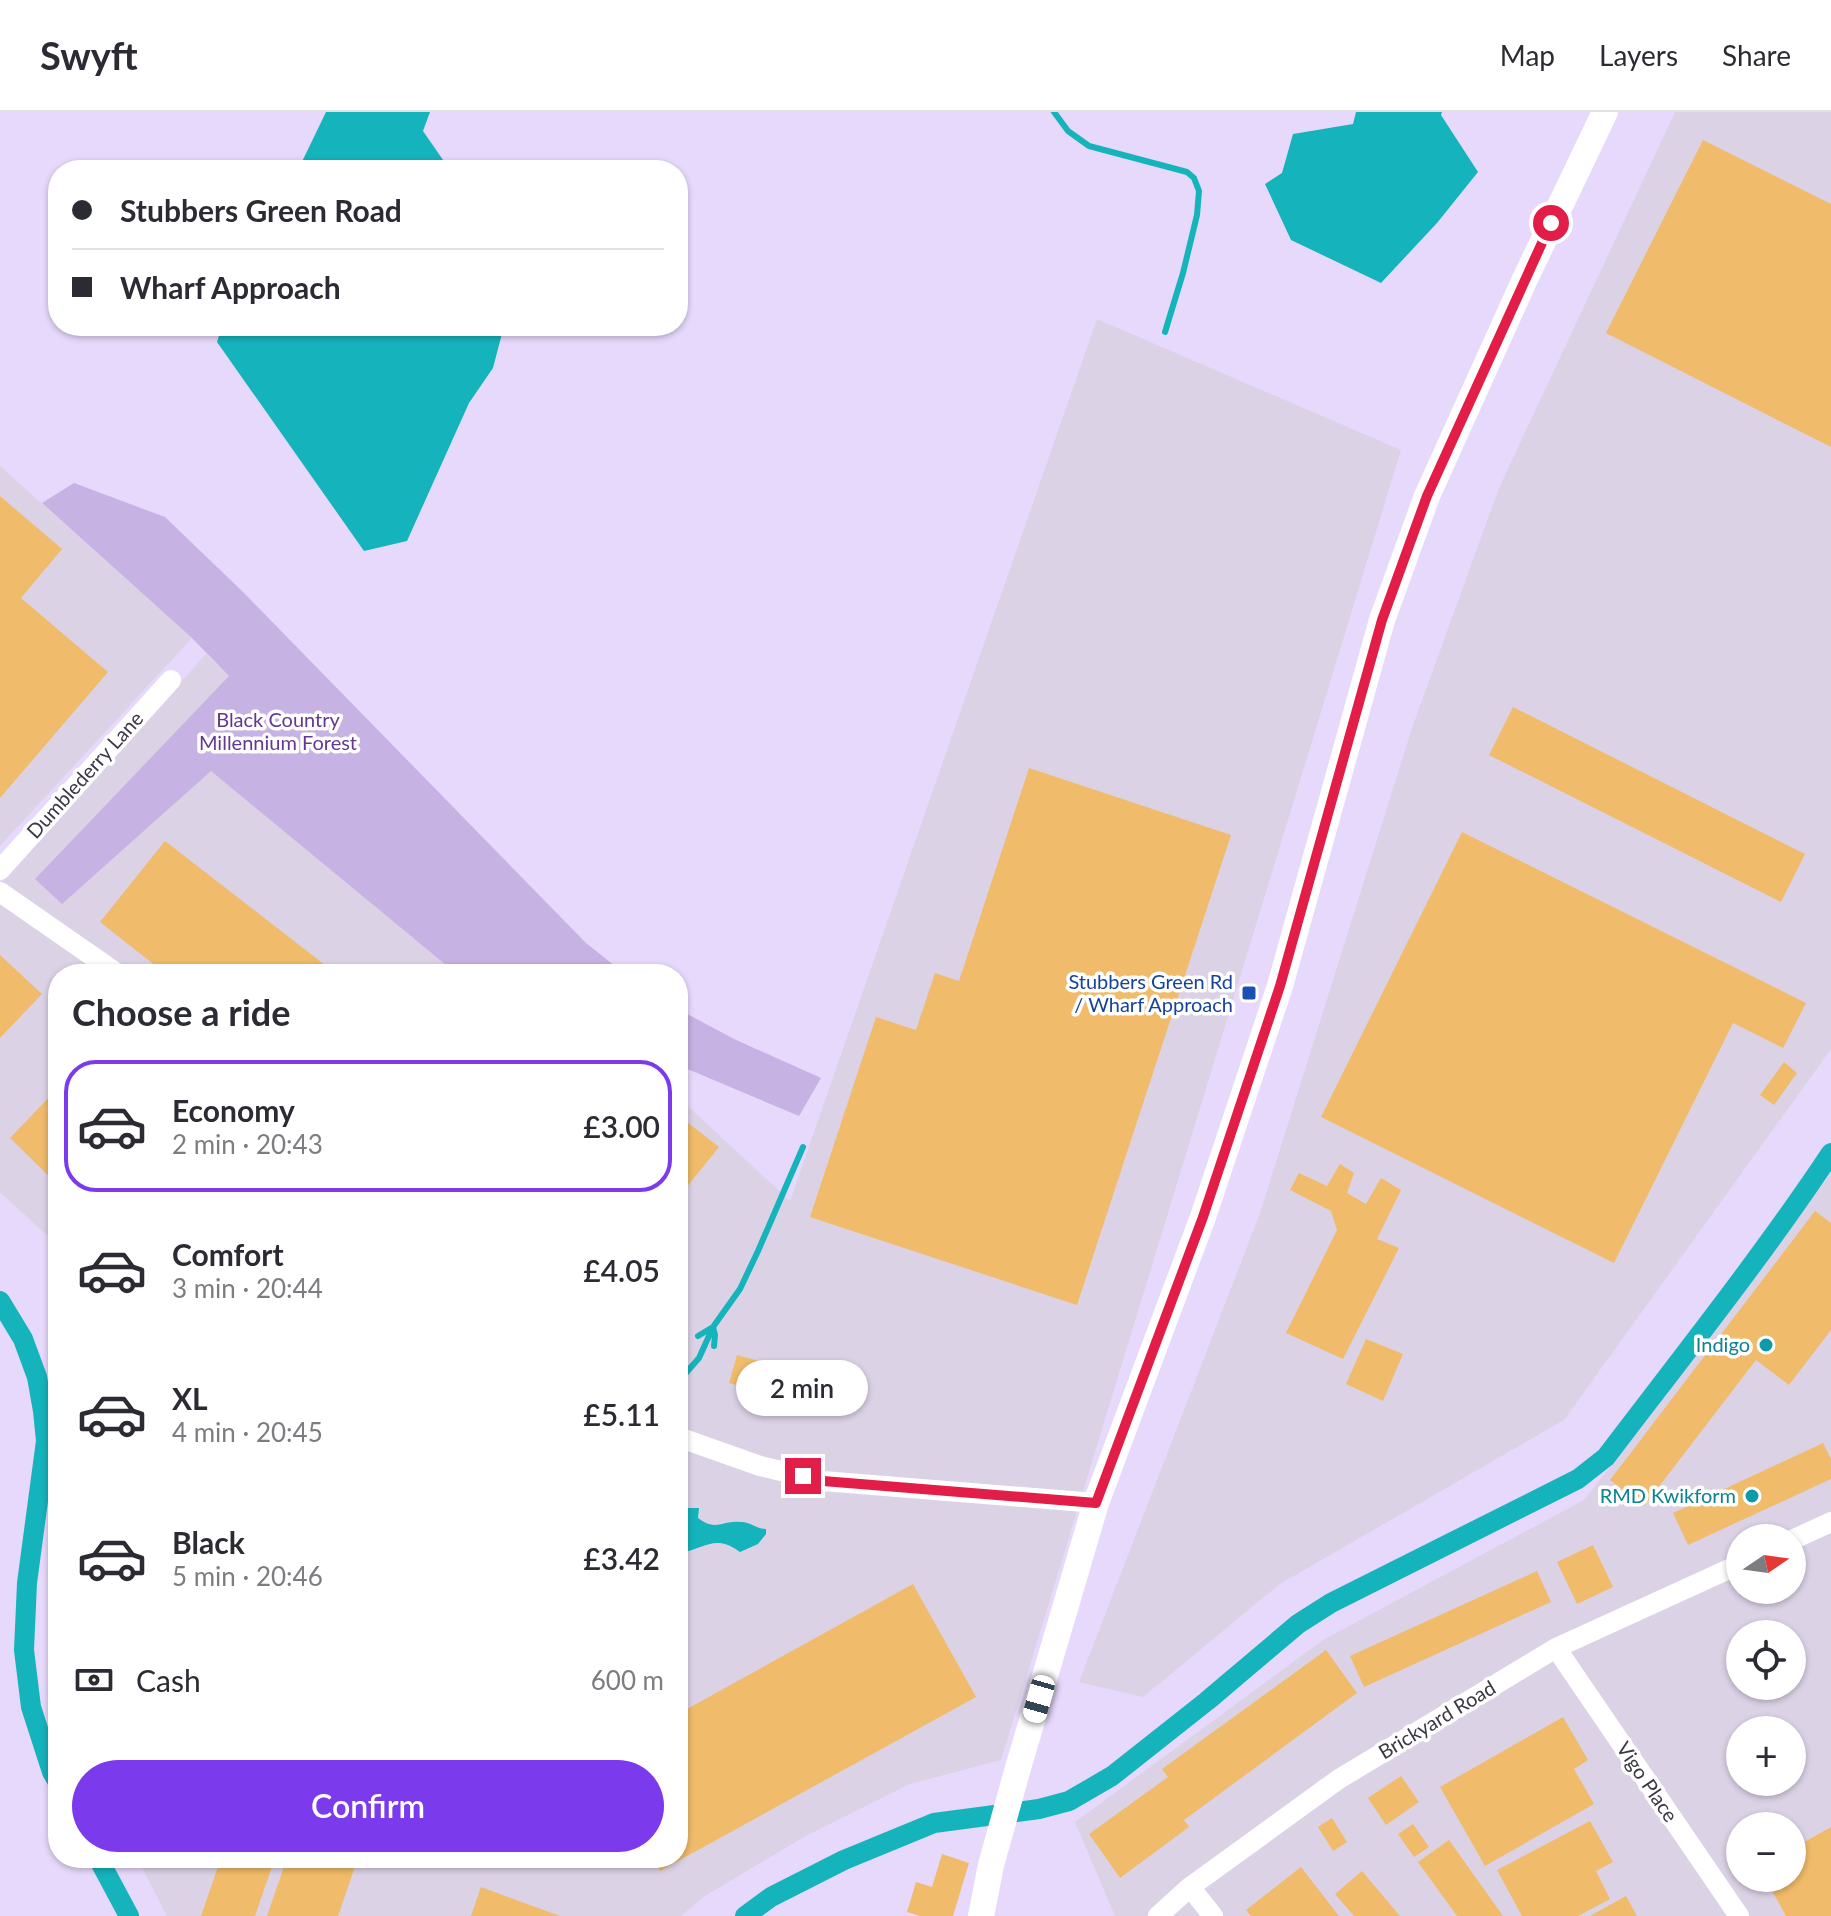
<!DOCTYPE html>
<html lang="en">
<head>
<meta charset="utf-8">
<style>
	body { margin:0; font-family:Lato,sans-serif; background:#f2f2f3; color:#2b2b33; height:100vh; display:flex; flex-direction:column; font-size:30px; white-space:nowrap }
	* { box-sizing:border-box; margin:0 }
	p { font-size:26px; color:#7c7c81 }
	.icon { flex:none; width:44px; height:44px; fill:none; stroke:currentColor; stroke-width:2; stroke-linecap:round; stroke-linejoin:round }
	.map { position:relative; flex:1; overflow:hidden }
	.side { position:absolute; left:48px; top:852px; width:640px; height:904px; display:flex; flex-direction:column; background:#fff; border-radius:32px; box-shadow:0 2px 6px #0004 }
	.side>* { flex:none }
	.top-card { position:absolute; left:48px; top:48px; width:640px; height:176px; border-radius:32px; box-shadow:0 2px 6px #0004; display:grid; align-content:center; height:176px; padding:0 24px; background:#fff }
	.needle { width:52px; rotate:77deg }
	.controls { position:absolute; left:1726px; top:1412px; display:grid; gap:16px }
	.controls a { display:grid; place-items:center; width:80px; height:80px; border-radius:50%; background:#fff; box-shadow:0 2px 6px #0004; font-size:40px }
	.end { position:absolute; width:36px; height:36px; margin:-18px; border:10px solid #e11d48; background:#fff; box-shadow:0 0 0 4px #fff }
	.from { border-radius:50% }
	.bubble { position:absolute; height:56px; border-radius:28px; background:#fff; box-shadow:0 2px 6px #0004; font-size:26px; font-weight:600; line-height:56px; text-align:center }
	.car { position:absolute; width:24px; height:48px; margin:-24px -12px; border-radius:10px; box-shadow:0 0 6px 2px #0007; background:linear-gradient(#fff 24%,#345 0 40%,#fff 0 76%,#345 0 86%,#fff 0) }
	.top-card b { display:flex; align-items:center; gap:28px; height:76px; font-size:30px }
	.top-card b+b { border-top:2px solid #e1e1e2 }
	.top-card i { width:20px; height:20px; background:#2b2b33 }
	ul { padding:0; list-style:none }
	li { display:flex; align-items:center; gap:24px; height:132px; margin:0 16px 12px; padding:0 8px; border:4px solid transparent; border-radius:32px }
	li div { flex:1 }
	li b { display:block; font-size:30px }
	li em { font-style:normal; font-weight:600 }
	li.selected { border-color:#7c3aed }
	li>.icon { width:72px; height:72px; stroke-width:1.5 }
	h2 { padding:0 24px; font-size:36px; line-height:96px }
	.pay { display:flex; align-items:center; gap:20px; height:88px; padding:0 24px; font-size:30px }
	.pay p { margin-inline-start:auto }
	.cta { display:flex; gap:16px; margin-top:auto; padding:16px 24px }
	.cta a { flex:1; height:92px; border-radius:48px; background:#7c3aed; color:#fff; font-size:32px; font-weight:600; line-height:92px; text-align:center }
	header { display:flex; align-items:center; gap:48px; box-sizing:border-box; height:112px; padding:0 40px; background:#fff; border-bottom:2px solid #e1e1e2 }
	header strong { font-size:38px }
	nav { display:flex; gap:44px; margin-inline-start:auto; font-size:28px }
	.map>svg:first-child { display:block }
	.industrial { fill:#dcd2e6; fill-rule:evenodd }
	.green { fill:#c6b2e3 }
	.water { fill:#15b3bc }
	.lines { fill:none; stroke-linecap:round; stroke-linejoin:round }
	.stream { stroke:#15b3bc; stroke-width:6 }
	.canal { stroke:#15b3bc; stroke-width:20 }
	.building { fill:#f0bb6a }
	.minor { stroke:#fff; stroke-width:20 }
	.tertiary { stroke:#fff; stroke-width:26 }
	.route { stroke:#e11d48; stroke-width:10 }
	.transit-dot { fill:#1a4fb4; stroke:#fff; stroke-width:3 }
	.culture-dot { fill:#0f9aa8; stroke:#fff; stroke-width:3 }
	.labels { text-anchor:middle; stroke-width:7; stroke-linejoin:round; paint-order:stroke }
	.park-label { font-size:20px; fill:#643793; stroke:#fff }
	.street-label { font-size:20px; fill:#3c3744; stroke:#fff }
	.transit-label { font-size:20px; fill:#164399; stroke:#fff; text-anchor:end }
	.culture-label { font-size:20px; fill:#0d838f; stroke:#fff; text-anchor:end }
</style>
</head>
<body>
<header>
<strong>Swyft</strong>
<nav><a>Map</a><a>Layers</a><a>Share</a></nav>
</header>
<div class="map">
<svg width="1831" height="1804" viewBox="0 0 1831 1804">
	<rect width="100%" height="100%" fill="#e7d9fc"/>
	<!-- industrial -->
	<path class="industrial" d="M1675,0H1831V937L1564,1308L1280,1472L1143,1585L1079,1570L1260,1101L1412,616L1499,376Z
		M1097,207L1401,338L1001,1648L910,1672L804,1725L705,1784L681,1804H167L137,1746H678V985L790,1089Z
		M0,354L192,526L0,734Z
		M206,542L547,862H58V1139L52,1128L0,1080V772Z
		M1831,1061V1804H1115L1075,1710L1323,1528L1584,1388L1645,1311ZM1740,1426H1792V1478H1740ZM1740,1522H1792V1574H1740ZM1740,1618H1792V1670H1740ZM1740,1714H1792V1766H1740Z"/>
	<!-- green -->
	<path class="green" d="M74,371L165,405L243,480L586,831L625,862H457L211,659L62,792L35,767L229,564L192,526L42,391Z
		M678,897L734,927L821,966L799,1004L678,953Z"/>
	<!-- water -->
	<path class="water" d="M326,0H430L423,19L450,58H298Z
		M1356,0H1442L1441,3L1478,60L1437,111L1381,171L1291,128L1265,72L1282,61L1293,22L1353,12Z
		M222,214H504L493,256L469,291L407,429L364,439L217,230Z
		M688,1396H699L698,1406C716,1420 722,1408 741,1410C750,1410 757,1417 766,1417V1422L758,1432L740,1440C715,1421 705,1437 679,1441L678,1431L682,1426Z"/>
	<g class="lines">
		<!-- stream -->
		<path class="stream" d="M1054,0L1068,19L1089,34L1172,56L1187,60L1194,66L1199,79L1197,103L1183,161L1165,220
			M698,1224L713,1215L715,1223L714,1234
			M678,1270L699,1246L713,1215L740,1177L758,1139L803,1035"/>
		<!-- canal -->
		<path class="canal" d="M0,1189L23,1227L37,1265L43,1299L46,1329L27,1471L24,1538L31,1595L52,1660L58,1670
			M98,1746L129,1804
			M745,1804L771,1785L844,1748L934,1711L1039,1697L1069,1689L1112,1664L1207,1589L1298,1512L1331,1491L1578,1367L1606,1345C1682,1245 1761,1146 1831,1041"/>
	</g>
	<!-- building -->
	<path class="building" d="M1703,28L1831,92V335L1606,221Z
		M0,384L62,437L21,486L108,560L0,686Z
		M1513,595L1805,742L1781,790L1489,643Z
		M1029,656L1231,723L1077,1193L810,1105L876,905L916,918L935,861L959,869Z
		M1462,720L1806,891L1783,936L1733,911L1614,1151L1321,1005Z
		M165,729L325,853L317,862H166L100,810Z
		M0,843L42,882L0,926Z
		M1784,950L1797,961L1774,993L1760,983Z
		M58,976V1073L10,1026Z
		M678,1003L719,1035L678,1086Z
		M1340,1052L1354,1061L1347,1081L1366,1092L1381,1066L1401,1078L1377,1127L1399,1136L1343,1247L1286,1221L1337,1118L1331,1099L1290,1078L1299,1061L1327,1074Z
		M1815,1099L1831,1111V1218L1789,1273L1756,1248L1644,1394L1610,1368Z
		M1366,1227L1403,1242L1383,1289L1346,1272Z
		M737,1243L780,1255L773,1283L729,1271Z
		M1823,1331L1831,1347V1367L1688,1433L1673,1401Z
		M1593,1433L1613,1475L1577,1492L1557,1450Z
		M1537,1459L1551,1490L1364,1575L1350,1544Z
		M913,1472L976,1585L660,1759L653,1746H678V1602Z
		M1326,1538L1357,1581L1184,1708L1189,1715L1120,1766L1089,1722L1168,1665L1162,1657Z
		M1563,1605L1588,1648L1574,1657L1594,1692L1485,1754L1440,1675Z
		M1401,1664L1419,1690L1386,1713L1368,1686Z
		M1332,1706L1347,1730L1333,1739L1318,1715Z
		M1590,1709L1613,1750L1596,1759L1610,1787L1578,1804H1522L1497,1758Z
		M1413,1712L1429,1735L1414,1745L1398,1722Z
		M1831,1715V1804H1786L1765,1766H1792V1737Z
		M1449,1728L1503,1804H1457L1418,1750Z
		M942,1742L969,1751L953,1804H920L907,1800L916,1770L932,1775Z
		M221,1746H275L255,1804H201Z
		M287,1746H358L338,1804H267Z
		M1301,1755L1339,1804H1251L1246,1798Z
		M1362,1759L1400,1804H1354L1335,1782Z
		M481,1775L560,1804H471Z
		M1626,1784L1637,1804H1590Z"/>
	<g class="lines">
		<!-- minor -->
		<path class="minor" d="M0,758L171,568
			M0,780L118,862
			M678,1325L760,1354L823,1369L1096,1391
			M1792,1428L1831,1410
			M1556,1536L1739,1804
			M1190,1775L1213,1804
			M1158,1804L1190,1775L1339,1667L1556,1536L1740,1452"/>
		<!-- tertiary -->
		<path class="tertiary" d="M981,1804L991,1753L1018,1656L1096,1391L1203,1105L1280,874L1382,508L1427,384L1525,167L1605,0"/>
	</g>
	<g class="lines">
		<!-- route -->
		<path class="route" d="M803,1364L823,1369L1096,1391L1203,1105L1280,874L1382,508L1427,384L1551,111"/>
	</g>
	<!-- markers -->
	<rect class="transit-dot" x="1241" y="873" width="16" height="16" rx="4"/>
	<g class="culture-dot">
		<circle cx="1766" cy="1233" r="8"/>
		<circle cx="1752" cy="1384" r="8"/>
	</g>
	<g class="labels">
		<!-- park labels -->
		<g class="park-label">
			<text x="278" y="615">Black Country<tspan x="278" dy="23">Millennium Forest</tspan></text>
		</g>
		<!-- street labels -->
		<g class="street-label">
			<text transform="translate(85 663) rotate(-48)" y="7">Dumblederry Lane</text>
			<text transform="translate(1437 1608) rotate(-31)" y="7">Brickyard Road</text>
			<text transform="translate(1647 1670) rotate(56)" y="7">Vigo Place</text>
		</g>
		<!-- transit labels -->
		<g class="transit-label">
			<text x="1233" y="877">Stubbers Green Rd<tspan x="1233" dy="23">/ Wharf Approach</tspan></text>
		</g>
		<!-- culture labels -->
		<g class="culture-label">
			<text x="1750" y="1240">Indigo</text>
			<text x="1736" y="1391">RMD Kwikform</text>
		</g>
	</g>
</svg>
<div class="controls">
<a><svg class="needle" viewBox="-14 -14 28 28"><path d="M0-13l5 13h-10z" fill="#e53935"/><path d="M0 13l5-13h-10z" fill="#7c7c81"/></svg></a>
<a><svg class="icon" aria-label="locate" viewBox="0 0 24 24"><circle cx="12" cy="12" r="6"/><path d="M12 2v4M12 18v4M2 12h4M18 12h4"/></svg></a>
<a>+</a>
<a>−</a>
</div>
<i class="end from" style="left:1551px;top:111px"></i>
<i class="end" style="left:803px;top:1364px"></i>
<div class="bubble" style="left:736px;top:1248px;width:132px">2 min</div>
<i class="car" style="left:1039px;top:1587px;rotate:196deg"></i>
<div class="top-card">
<b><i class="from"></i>Stubbers Green Road</b>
<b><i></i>Wharf Approach</b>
</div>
<section class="side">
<h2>Choose a ride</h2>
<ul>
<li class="selected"><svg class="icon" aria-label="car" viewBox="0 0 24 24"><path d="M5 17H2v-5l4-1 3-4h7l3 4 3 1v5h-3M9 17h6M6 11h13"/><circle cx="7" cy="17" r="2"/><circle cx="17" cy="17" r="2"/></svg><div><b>Economy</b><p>2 min · 20:43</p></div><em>£3.00</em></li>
<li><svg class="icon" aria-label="car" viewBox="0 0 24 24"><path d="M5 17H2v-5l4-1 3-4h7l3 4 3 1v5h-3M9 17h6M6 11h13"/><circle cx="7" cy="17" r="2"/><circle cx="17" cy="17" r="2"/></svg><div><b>Comfort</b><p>3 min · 20:44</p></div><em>£4.05</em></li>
<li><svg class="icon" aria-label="car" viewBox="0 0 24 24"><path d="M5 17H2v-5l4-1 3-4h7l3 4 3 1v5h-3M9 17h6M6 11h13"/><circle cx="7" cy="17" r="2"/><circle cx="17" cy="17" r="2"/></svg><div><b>XL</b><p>4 min · 20:45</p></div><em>£5.11</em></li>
<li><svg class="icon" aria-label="car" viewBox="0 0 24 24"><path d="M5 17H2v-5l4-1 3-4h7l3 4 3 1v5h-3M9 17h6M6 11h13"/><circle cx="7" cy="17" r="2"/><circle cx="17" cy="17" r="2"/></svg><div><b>Black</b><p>5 min · 20:46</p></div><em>£3.42</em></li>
</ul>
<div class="pay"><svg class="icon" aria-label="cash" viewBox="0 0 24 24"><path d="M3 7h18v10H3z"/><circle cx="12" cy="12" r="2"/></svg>Cash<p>600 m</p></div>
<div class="cta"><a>Confirm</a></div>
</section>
</div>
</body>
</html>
